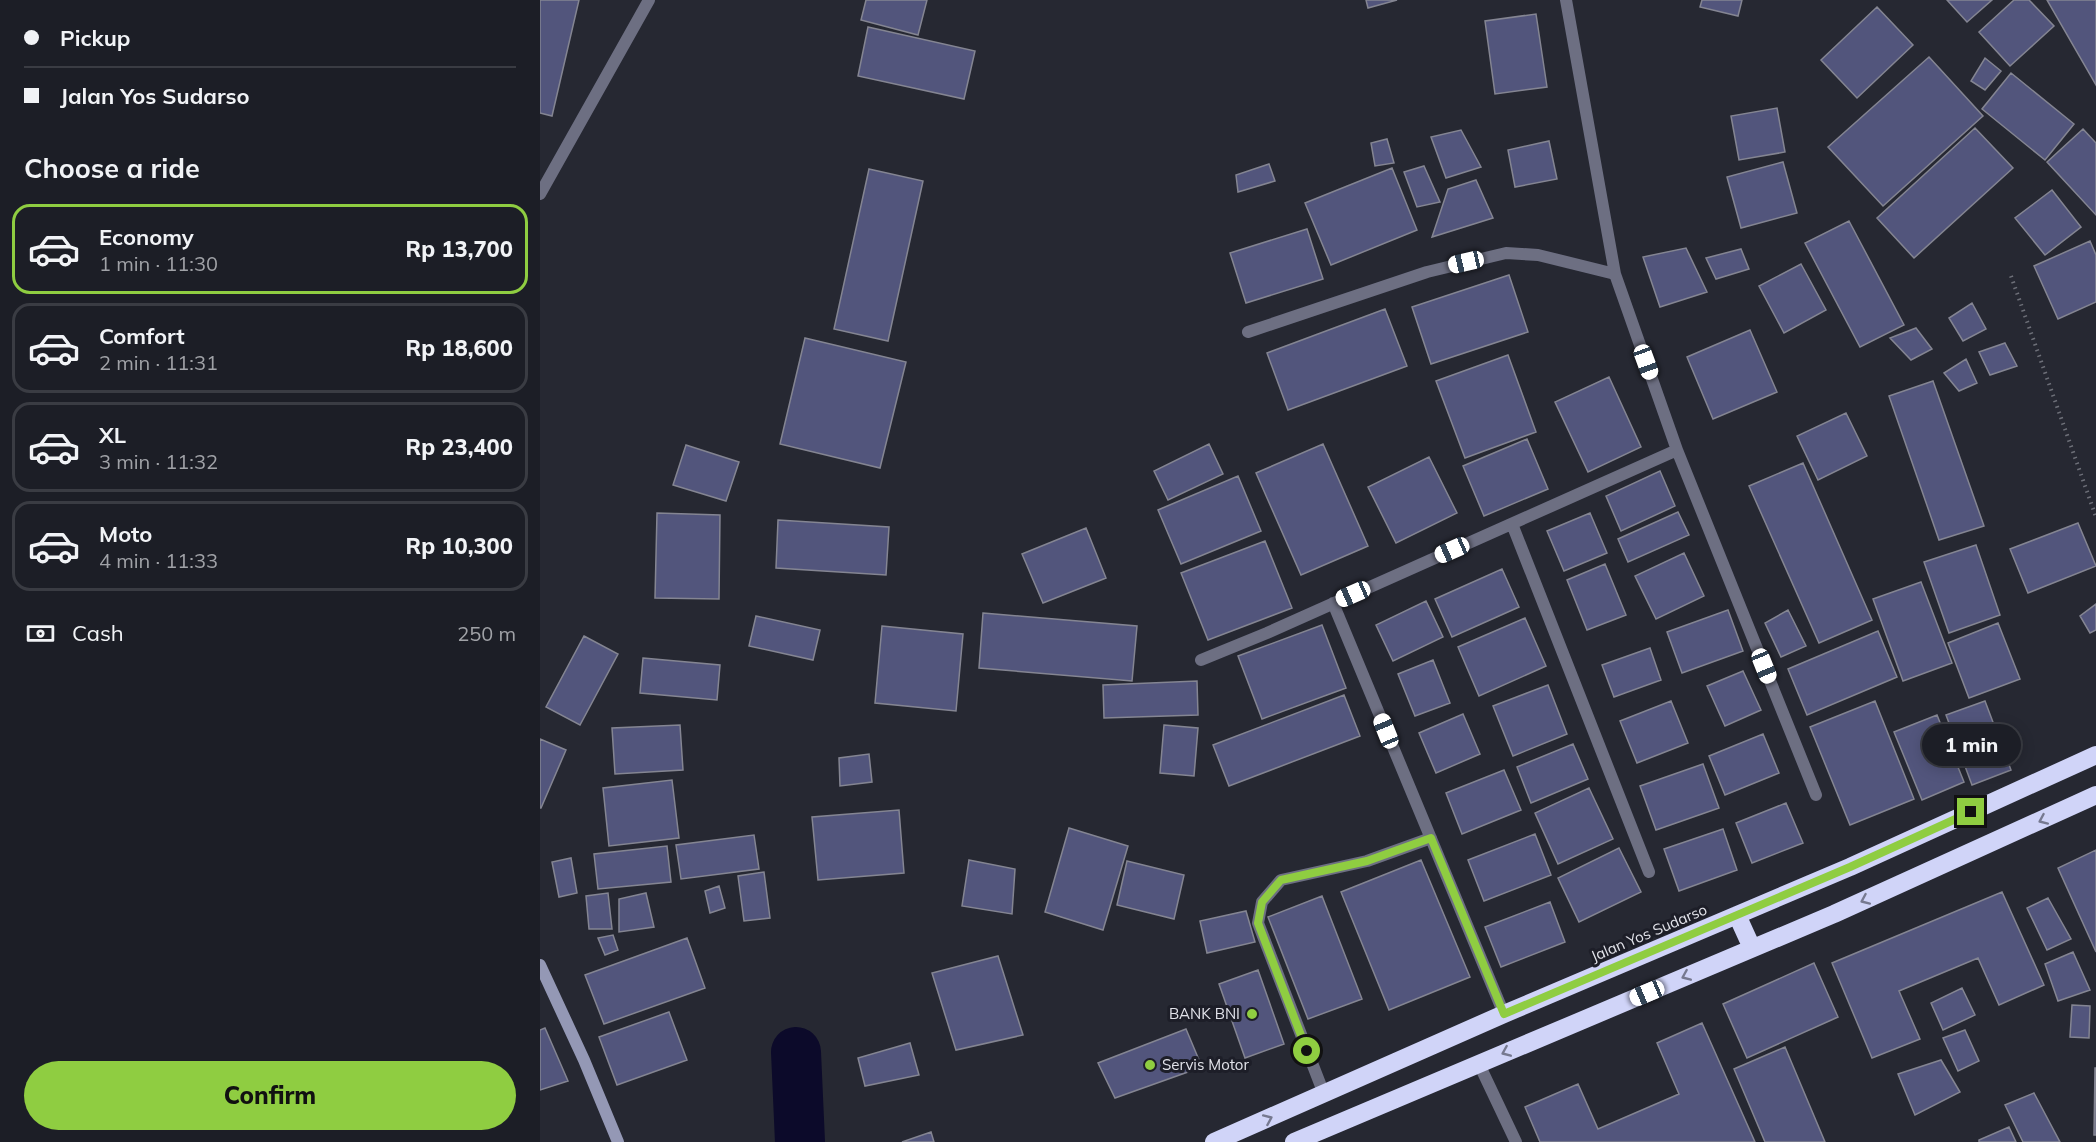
<!DOCTYPE html>
<html lang="en">
<head>
<meta charset="utf-8">
<style>
	body { margin:0; font-family:Mulish,sans-serif; background:#292b32; color:#f1f3f6; height:100vh; display:flex; flex-direction:column; font-size:22px; white-space:nowrap }
	* { box-sizing:border-box; margin:0 }
	p { font-size:20px; color:#a0a2a7 }
	.icon { flex:none; width:33px; height:33px; fill:none; stroke:currentColor; stroke-width:2; stroke-linecap:round; stroke-linejoin:round }
	.map { position:relative; flex:1; overflow:hidden }
	.panel { display:flex; flex-direction:column; background:#1c1e26; width:540px }
	.panel>* { flex:none }
	.banner { display:grid; align-content:center; height:132px; padding:0 24px; background:#1c1e26 }
	.end { position:absolute; width:27px; height:27px; margin:-14px; border:8px solid #8fcd41; background:#111; box-shadow:0 0 0 3px #111 }
	.from { border-radius:50% }
	.bubble { position:absolute; height:42px; border-radius:21px; background:#1c1e26; box-shadow:0 3px 15px #0003,0 0 0 2px #3a3c43; font-size:20px; font-weight:800; line-height:42px; text-align:center }
	.car { position:absolute; width:18px; height:36px; margin:-18px -9px; border-radius:8px; box-shadow:0 0 4px 2px #0007; background:linear-gradient(#fff 24%,#345 0 40%,#fff 0 76%,#345 0 86%,#fff 0) }
	.banner b { display:flex; align-items:center; gap:21px; height:57px; font-size:22px }
	.banner b+b { border-top:2px solid #3a3c43 }
	.banner i { width:15px; height:15px; background:#f1f3f6 }
	ul { padding:0; list-style:none }
	li { display:flex; align-items:center; gap:18px; height:90px; margin:0 12px 9px; padding:0 12px; border:3px solid #3a3c43; border-radius:18px }
	li div { flex:1 }
	li b { display:block; font-size:22px }
	li em { font-style:normal; font-weight:800 }
	li.active { border-color:#8fcd41 }
	li>.icon { width:54px; height:54px; stroke-width:1.5 }
	h2 { padding:0 24px; font-size:27px; line-height:72px }
	.pay { display:flex; align-items:center; gap:15px; height:66px; padding:0 24px; font-size:22px }
	.pay p { margin-inline-start:auto }
	.button { display:flex; gap:12px; margin-top:auto; padding:12px 24px }
	.button a { flex:1; height:69px; border-radius:36px; background:#8fcd41; color:#111; font-size:24px; font-weight:800; line-height:69px; text-align:center }
	main { display:flex; flex:1; min-height:0 }
	.map>svg:first-child { display:block }
	.lines { fill:none; stroke-linecap:round; stroke-linejoin:round }
	.river { stroke:#0c0a2a; stroke-width:50 }
	.building { fill:#52557c; stroke:#848592; stroke-width:1.5 }
	.path { stroke:#6d6f78; stroke-width:4; stroke-dasharray:1.5 4.5; stroke-linecap:butt }
	.street { stroke:#6d6f82; stroke-width:12 }
	.secondary { stroke:#9498b5; stroke-width:12 }
	.highway { stroke:#d0d4f8; stroke-width:18 }
	.oneway { stroke:#767990 }
	.route { stroke:#8fcd41; stroke-width:8 }
	.poi-dot { fill:#8fcd41; stroke:#1d1e28; stroke-width:2 }
	.labels { text-anchor:middle; stroke-width:6; stroke-linejoin:round; paint-order:stroke }
	.street-label { font-size:15px; fill:#e2e3ea; stroke:#1d1e28 }
	.poi-label { font-size:15px; fill:#e2e3ea; stroke:#1d1e28; text-anchor:end }
</style>
</head>
<body>
<main>
<section class="panel">
<div class="banner">
<b><i class="from"></i>Pickup</b>
<b><i></i>Jalan Yos Sudarso</b>
</div>
<h2>Choose a ride</h2>
<ul>
<li class="active"><svg class="icon" aria-label="car" viewBox="0 0 24 24"><path d="M5 17H2v-5l4-1 3-4h7l3 4 3 1v5h-3M9 17h6M6 11h13"/><circle cx="7" cy="17" r="2"/><circle cx="17" cy="17" r="2"/></svg><div><b>Economy</b><p>1 min · 11:30</p></div><em>Rp 13,700</em></li>
<li><svg class="icon" aria-label="car" viewBox="0 0 24 24"><path d="M5 17H2v-5l4-1 3-4h7l3 4 3 1v5h-3M9 17h6M6 11h13"/><circle cx="7" cy="17" r="2"/><circle cx="17" cy="17" r="2"/></svg><div><b>Comfort</b><p>2 min · 11:31</p></div><em>Rp 18,600</em></li>
<li><svg class="icon" aria-label="car" viewBox="0 0 24 24"><path d="M5 17H2v-5l4-1 3-4h7l3 4 3 1v5h-3M9 17h6M6 11h13"/><circle cx="7" cy="17" r="2"/><circle cx="17" cy="17" r="2"/></svg><div><b>XL</b><p>3 min · 11:32</p></div><em>Rp 23,400</em></li>
<li><svg class="icon" aria-label="car" viewBox="0 0 24 24"><path d="M5 17H2v-5l4-1 3-4h7l3 4 3 1v5h-3M9 17h6M6 11h13"/><circle cx="7" cy="17" r="2"/><circle cx="17" cy="17" r="2"/></svg><div><b>Moto</b><p>4 min · 11:33</p></div><em>Rp 10,300</em></li>
</ul>
<div class="pay"><svg class="icon" aria-label="cash" viewBox="0 0 24 24"><path d="M3 7h18v10H3z"/><circle cx="12" cy="12" r="2"/></svg>Cash<p>250 m</p></div>
<div class="button"><a>Confirm</a></div>
</section>
<div class="map">
<svg width="1556" height="1142" viewBox="0 0 1556 1142">
	<rect width="100%" height="100%" fill="#262832"/>
	<g class="lines">
		<!-- river -->
		<path class="river" d="M256,1052L260,1142"/>
	</g>
	<!-- building -->
	<path class="building" d="M0,0H39L12,116L0,113Z
		M326,0H387L378,35L321,20Z
		M826,0H857L828,8Z
		M1162,0H1202L1198,16L1160,7Z
		M1407,0H1452L1427,22Z
		M1474,0H1489L1514,26L1470,66L1439,32Z
		M1507,0H1556V85Z
		M1337,7L1373,45L1317,98L1281,60Z
		M996,14L1007,87L955,94L945,21Z
		M328,27L435,51L424,99L318,76Z
		M1389,57L1443,116L1343,206L1288,147Z
		M1445,58L1461,71L1445,90L1431,81Z
		M1471,73L1534,124L1505,160L1442,109Z
		M1237,108L1245,152L1199,160L1191,116Z
		M1435,128L1473,168L1374,258L1337,218Z
		M1543,129L1556,143V215L1507,162Z
		M921,130L941,167L906,178L891,137Z
		M847,139L854,163L835,166L831,143Z
		M1009,141L1017,179L975,187L968,150Z
		M1243,162L1257,213L1201,228L1187,177Z
		M729,164L735,181L698,192L696,175Z
		M884,166L900,202L877,207L864,172Z
		M852,168L877,230L791,265L765,203Z
		M329,169L383,181L348,341L294,329Z
		M936,180L953,218L892,237L908,189Z
		M1512,190L1541,227L1505,255L1475,218Z
		M1309,221L1364,325L1320,347L1265,243Z
		M767,229L783,279L706,303L690,253Z
		M1550,241L1556,255V302L1518,319L1494,266Z
		M1146,248L1167,292L1120,307L1103,257Z
		M1201,249L1209,269L1176,279L1166,258Z
		M1261,264L1286,310L1244,333L1219,286Z
		M969,275L988,332L891,364L872,307Z
		M1432,303L1446,329L1423,341L1409,318Z
		M845,309L867,366L748,410L727,353Z
		M1376,328L1392,349L1371,360L1350,338Z
		M1210,330L1237,392L1173,419L1147,357Z
		M265,338L366,362L340,468L240,444Z
		M1465,343L1477,366L1450,375L1439,352Z
		M968,355L996,432L925,458L896,381Z
		M1426,359L1437,383L1419,391L1404,373Z
		M1069,377L1101,447L1048,472L1015,402Z
		M1393,381L1444,526L1399,540L1349,396Z
		M1306,413L1327,456L1278,480L1257,436Z
		M987,439L1008,489L944,516L923,466Z
		M669,444L683,474L628,500L614,471Z
		M783,444L828,546L761,575L716,473Z
		M146,445L199,462L186,501L133,485Z
		M889,457L917,513L856,543L828,487Z
		M1263,463L1332,620L1279,643L1209,486Z
		M1120,471L1135,506L1081,531L1066,496Z
		M698,476L721,531L641,564L618,510Z
		M1138,512L1149,535L1088,562L1078,539Z
		M117,513L180,515L179,599L115,598Z
		M1050,513L1067,553L1024,571L1007,531Z
		M238,520L349,527L346,575L236,568Z
		M1538,523L1556,566L1488,593L1470,549Z
		M546,528L566,578L503,603L482,554Z
		M725,541L752,608L668,640L641,573Z
		M1436,545L1460,615L1409,633L1384,562Z
		M1144,553L1164,596L1116,619L1095,576Z
		M1065,564L1086,615L1047,630L1027,580Z
		M962,569L979,607L912,637L895,599Z
		M1381,582L1412,663L1363,681L1333,599Z
		M886,601L903,637L853,661L836,625Z
		M1556,604V630L1550,633L1540,616Z
		M1188,610L1203,651L1142,673L1127,632Z
		M1248,610L1266,646L1241,657L1225,623Z
		M443,613L597,626L592,681L439,668Z
		M216,616L280,630L273,660L209,646Z
		M985,618L1006,666L939,696L918,647Z
		M1458,623L1480,679L1429,698L1408,643Z
		M782,625L806,688L722,719L698,656Z
		M342,626L423,634L416,711L335,703Z
		M1338,631L1357,677L1267,715L1248,669Z
		M44,636L78,654L40,725L6,707Z
		M1110,648L1121,680L1074,697L1062,665Z
		M103,658L180,665L177,700L100,693Z
		M893,660L910,703L875,716L858,674Z
		M1203,671L1221,710L1185,726L1167,686Z
		M657,681L658,715L564,718L563,685Z
		M1008,685L1027,734L973,756L953,706Z
		M804,695L820,736L689,786L673,745Z
		M1131,701L1148,743L1097,763L1080,721Z
		M1335,701L1374,799L1310,825L1270,727Z
		M1445,701L1471,770L1432,785L1406,715Z
		M923,714L940,754L896,773L879,733Z
		M1397,715L1424,782L1382,800L1354,732Z
		M140,725L143,770L75,774L72,728Z
		M624,725L658,728L654,776L620,773Z
		M1223,734L1239,773L1185,795L1169,756Z
		M0,739L26,750L1,808H0Z
		M1033,744L1048,779L991,803L977,767Z
		M329,754L332,782L300,786L299,758Z
		M1163,764L1179,808L1116,830L1100,786Z
		M964,770L981,810L922,834L906,793Z
		M132,780L139,838L69,846L63,788Z
		M1049,788L1073,839L1018,864L995,813Z
		M1246,803L1263,843L1212,863L1196,823Z
		M359,810L364,873L278,880L272,817Z
		M529,828L588,846L563,930L505,912Z
		M1183,829L1197,870L1139,891L1124,849Z
		M995,834L1011,875L944,901L928,860Z
		M214,835L219,869L141,879L136,845Z
		M127,846L131,882L58,889L54,854Z
		M1079,848L1101,892L1039,922L1018,878Z
		M1556,850V952L1518,868Z
		M31,858L37,893L19,897L12,862Z
		M429,860L475,869L472,914L422,906Z
		M881,860L930,977L849,1010L801,892Z
		M587,861L644,875L634,919L577,905Z
		M224,872L230,918L204,921L198,876Z
		M179,886L185,908L170,913L165,891Z
		M1462,892L1504,985L1459,1005L1438,958L1359,991L1380,1039L1332,1058L1292,963Z
		M68,893L72,929H49L46,896Z
		M106,893L114,927L79,932V899Z
		M782,896L822,999L768,1019L728,917Z
		M1508,898L1531,939L1507,950L1487,908Z
		M1010,902L1025,942L961,967L945,927Z
		M706,911L715,942L667,953L660,921Z
		M73,935L78,950L65,955L58,938Z
		M147,938L165,988L64,1024L45,975Z
		M1533,952L1550,990L1518,1001L1505,964Z
		M458,956L483,1035L416,1050L392,973Z
		M1274,963L1298,1017L1207,1058L1183,1004Z
		M718,970L744,1044L705,1058L679,984Z
		M1422,988L1435,1015L1403,1030L1391,1003Z
		M1532,1005L1550,1006L1549,1038L1530,1037Z
		M129,1012L147,1060L77,1085L59,1037Z
		M1162,1023L1215,1142H1000L985,1107L1038,1084L1058,1129L1139,1094L1117,1043Z
		M5,1028L28,1081L0,1090V1030Z
		M646,1029L662,1067L575,1098L558,1063Z
		M1425,1030L1439,1061L1418,1071L1403,1038Z
		M370,1043L379,1075L325,1086L318,1058Z
		M1245,1047L1285,1142H1225L1194,1069Z
		M1401,1060L1420,1092L1375,1115L1358,1074Z
		M1555,1068H1556V1135H1554Z
		M1494,1093L1520,1142H1483L1465,1105Z
		M1469,1127L1476,1142H1439V1140Z
		M391,1132L394,1142H362Z"/>
	<g class="lines">
		<!-- path -->
		<path class="path" d="M1471,276L1556,517"/>
		<!-- street -->
		<path class="street" d="M1026,0L1075,274L1137,450L1276,795
			M0,194L109,0
			M708,332L887,272L966,253L998,255L1075,274
			M972,524L1109,872
			M793,603L964,1014
			M661,660L727,633L1137,450
			M939,1064L976,1142
			M784,1094L718,923L722,902L741,880L827,861L891,838"/>
		<!-- secondary -->
		<path class="secondary" d="M0,965L44,1060L78,1142"/>
		<!-- highway -->
		<path class="highway" d="M1197,915L1212,948
			M674,1142L964,1014L1310,867L1556,755
			M754,1142L1294,914L1556,795"/>
	</g>
	<!-- one-way arrows -->
	<defs><path id="oneway-chevron" d="M-2-3.5L2.5 0L-2 3.5" fill="none" stroke-width="1.6" stroke-linecap="round" stroke-linejoin="round" transform="scale(1.5)"/></defs>
	<g class="oneway">
		<use href="#oneway-chevron" transform="translate(1503 820) rotate(156)"/>
		<use href="#oneway-chevron" transform="translate(1325 900) rotate(156)"/>
		<use href="#oneway-chevron" transform="translate(1146 976) rotate(157)"/>
		<use href="#oneway-chevron" transform="translate(966 1052) rotate(157)"/>
		<use href="#oneway-chevron" transform="translate(728 1119) rotate(-24)"/>
	</g>
	<g class="lines">
		<!-- route -->
		<path class="route" d="M767,1051L718,923L722,902L741,880L827,861L891,838L964,1014L1310,867L1431,812"/>
	</g>
	<!-- markers -->
	<g class="poi-dot">
		<circle cx="712" cy="1014" r="6"/>
		<circle cx="610" cy="1065" r="6"/>
	</g>
	<g class="labels">
		<!-- street labels -->
		<g class="street-label">
			<text transform="translate(1109 933) rotate(-23)" y="5">Jalan Yos Sudarso</text>
		</g>
		<!-- poi labels -->
		<g class="poi-label">
			<text x="700" y="1019">BANK BNI</text>
			<text x="622" y="1070" text-anchor="start">Servis Motor</text>
		</g>
	</g>
</svg>
<i class="end from" style="left:767px;top:1051px"></i>
<i class="end" style="left:1431px;top:812px"></i>
<div class="bubble" style="left:1382px;top:724px;width:99px">1 min</div>
<i class="car" style="left:926px;top:262px;rotate:257deg"></i>
<i class="car" style="left:1106px;top:362px;rotate:160deg"></i>
<i class="car" style="left:912px;top:550px;rotate:246deg"></i>
<i class="car" style="left:813px;top:594px;rotate:246deg"></i>
<i class="car" style="left:1224px;top:666px;rotate:158deg"></i>
<i class="car" style="left:846px;top:731px;rotate:338deg"></i>
<i class="car" style="left:1107px;top:993px;rotate:247deg"></i>
</div>
</main>
</body>
</html>
